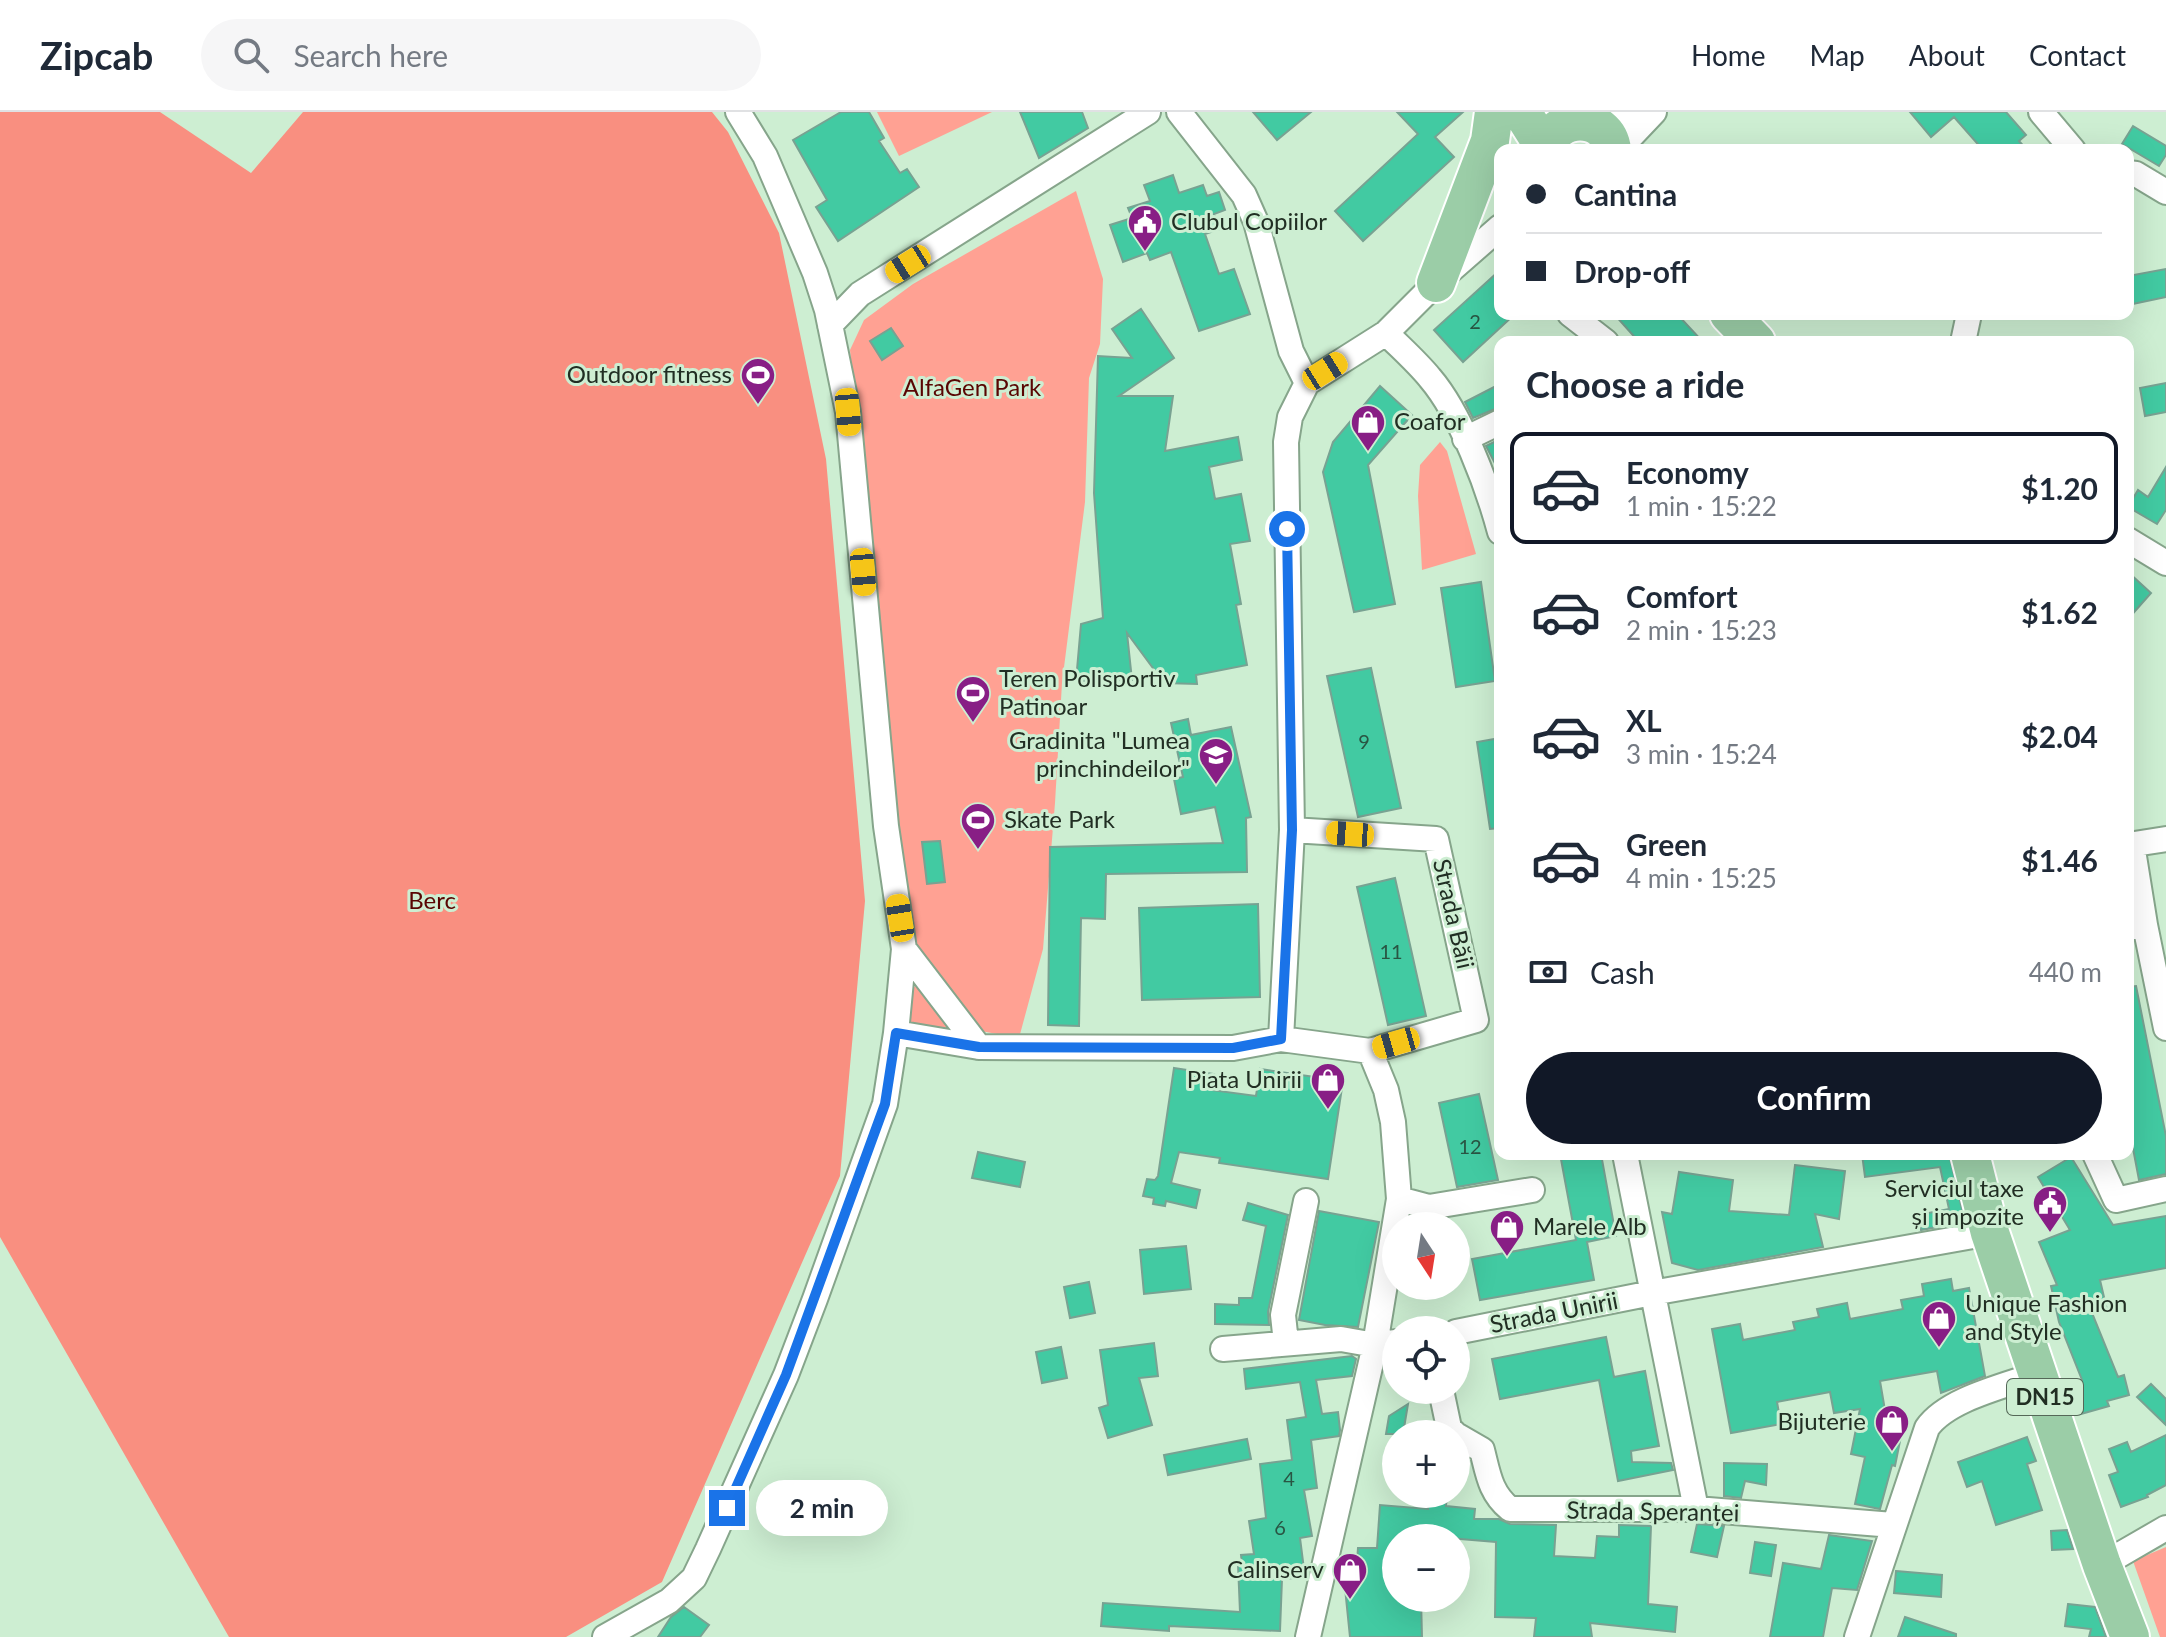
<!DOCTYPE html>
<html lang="en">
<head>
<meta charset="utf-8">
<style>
	body { margin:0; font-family:Lato,sans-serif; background:#f6f6f7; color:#1f2937; height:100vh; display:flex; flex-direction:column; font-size:30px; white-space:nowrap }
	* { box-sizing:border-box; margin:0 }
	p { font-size:26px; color:#747a83 }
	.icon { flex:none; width:44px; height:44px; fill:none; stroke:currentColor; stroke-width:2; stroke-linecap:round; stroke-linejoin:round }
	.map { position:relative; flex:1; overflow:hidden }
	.sheet { position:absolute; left:1494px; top:224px; width:640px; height:824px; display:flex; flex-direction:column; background:#fff; border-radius:16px; box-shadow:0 8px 32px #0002 }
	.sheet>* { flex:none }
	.banner { position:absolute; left:1494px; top:32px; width:640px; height:176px; border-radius:16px; box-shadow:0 8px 32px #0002; display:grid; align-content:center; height:176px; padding:0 32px; background:#fff }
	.needle { width:52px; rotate:168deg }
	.buttons { position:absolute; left:1382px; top:1100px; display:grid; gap:16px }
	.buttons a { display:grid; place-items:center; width:88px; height:88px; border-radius:50%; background:#fff; box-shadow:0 8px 32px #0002; font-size:40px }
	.end { position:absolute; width:36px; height:36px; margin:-18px; border:10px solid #1a73e8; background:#fff; box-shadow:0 0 0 4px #fff }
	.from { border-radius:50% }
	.bubble { position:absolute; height:56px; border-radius:28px; background:#fff; box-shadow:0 8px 32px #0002; font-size:26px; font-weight:700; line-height:56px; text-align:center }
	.car { position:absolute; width:24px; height:48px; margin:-24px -12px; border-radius:10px; box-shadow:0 0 6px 2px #0007; background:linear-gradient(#f5c518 24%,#345 0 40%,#f5c518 0 76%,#345 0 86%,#f5c518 0) }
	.banner b { display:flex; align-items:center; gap:28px; height:76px; font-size:30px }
	.banner b+b { border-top:2px solid #e0e1e3 }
	.banner i { width:20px; height:20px; background:#1f2937 }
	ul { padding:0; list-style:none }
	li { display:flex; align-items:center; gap:24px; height:112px; margin:0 16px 12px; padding:0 16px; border:4px solid transparent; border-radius:16px }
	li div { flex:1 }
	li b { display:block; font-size:30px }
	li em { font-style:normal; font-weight:700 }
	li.selected { border-color:#111827 }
	li>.icon { width:72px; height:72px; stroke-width:1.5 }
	h2 { padding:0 32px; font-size:36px; line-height:96px }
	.pay { display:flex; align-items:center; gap:20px; height:88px; padding:0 32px; font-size:30px }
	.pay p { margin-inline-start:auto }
	.primary-button { display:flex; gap:16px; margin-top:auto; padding:16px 32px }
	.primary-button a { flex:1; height:92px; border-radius:48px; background:#111827; color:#fff; font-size:32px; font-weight:700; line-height:92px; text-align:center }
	header { display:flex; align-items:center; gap:48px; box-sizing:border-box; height:112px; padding:0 40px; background:#fff; border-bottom:2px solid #e0e1e3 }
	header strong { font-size:38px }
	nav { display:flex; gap:44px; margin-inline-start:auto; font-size:28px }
	.search { width:560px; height:72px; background:#f6f6f7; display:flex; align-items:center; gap:20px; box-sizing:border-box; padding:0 28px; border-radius:44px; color:#747a83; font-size:30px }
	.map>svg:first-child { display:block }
	.green { fill:#ffa193 }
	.forest { fill:#f98f80 }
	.building { fill:#42caa2; stroke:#78a292; stroke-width:2 }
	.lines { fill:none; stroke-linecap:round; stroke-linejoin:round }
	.minor-casing { stroke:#86a58b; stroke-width:28 }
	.primary-casing { stroke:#fff; stroke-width:42 }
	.minor { stroke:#fff; stroke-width:24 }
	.primary { stroke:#9bcda7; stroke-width:38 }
	.route { stroke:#1a73e8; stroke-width:10 }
	.labels { text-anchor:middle; stroke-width:6; stroke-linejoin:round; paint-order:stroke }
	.number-label { font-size:20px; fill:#295543 }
	.shield { fill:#cdeed2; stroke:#556858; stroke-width:2 }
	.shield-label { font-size:22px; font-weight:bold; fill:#212e23 }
	.poi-label { font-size:24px; fill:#212e23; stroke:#cdeed2; text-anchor:start }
	.park-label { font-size:24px; fill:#590502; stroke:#cdeed2 }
	.street-label { font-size:24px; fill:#212e23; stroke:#cdeed2 }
</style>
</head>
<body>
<header>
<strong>Zipcab</strong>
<div class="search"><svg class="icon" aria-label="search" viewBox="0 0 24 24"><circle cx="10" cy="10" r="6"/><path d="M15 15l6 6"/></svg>Search here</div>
<nav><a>Home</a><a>Map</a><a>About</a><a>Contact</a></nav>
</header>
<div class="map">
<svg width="2166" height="1525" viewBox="0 0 2166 1525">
	<rect width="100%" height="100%" fill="#cdeed2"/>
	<!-- green -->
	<path class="green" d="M877,0H992L899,44Z
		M1076,79L1103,167L1100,232L1089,266L1085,390L1062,571L1055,691L1043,837L1019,926L975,918L909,827L850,238L864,208L913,172Z
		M1440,330L1447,339L1476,442L1422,458L1418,384L1420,353Z
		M917,874L924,877L952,917L948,920L905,915L909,876Z
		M2166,1435V1525H2160L2133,1449Z"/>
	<!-- forest -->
	<path class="forest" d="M0,0H160L251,61L303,0H712L728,20L779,121L826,347L865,789L840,1064L662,1470L566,1525H229L0,1125Z"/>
	<!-- building -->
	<path class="building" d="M841,0H869L884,26L879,29L900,61L907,57L919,75L838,129L816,95L827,88L793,28Z
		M1020,0H1082L1088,16L1039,46Z
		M1253,0H1311L1277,28Z
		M1397,0H1463L1435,25L1454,45L1363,129L1335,99L1418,22Z
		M1910,0H2006L2026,23L2019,29L2027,38H1983L1954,5L1931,25Z
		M2133,14L2166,34V43L2159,54L2122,32Z
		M1173,63L1179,81L1203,73L1207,84L1219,80L1225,98L1214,102L1220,117L1205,122L1219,162L1234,157L1250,202L1199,219L1171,140L1150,148L1147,141L1123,150L1110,113L1132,106L1128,96L1150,89L1144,73Z
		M2166,157V185L2128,193V164Z
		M1500,158V202H1515L1463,250L1434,218Z
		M1141,197L1174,246L1119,284H1173L1165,339L1238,325L1242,348L1209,355L1215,387L1241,382L1250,429L1230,432L1241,492L1236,493L1247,553L1196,563L1197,572L1164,571L1127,521L1132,568L1076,569L1081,512L1103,506L1094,381L1098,244L1132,246L1112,217Z
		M1614,202H1677L1703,230H1639Z
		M891,216L903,234L882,248L870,229Z
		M2166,271V300L2145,304L2140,276Z
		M1500,272V295L1473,306L1465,290Z
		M1380,274L1412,303L1368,353L1395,492L1354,500L1323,360L1333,330Z
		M1500,327V361L1486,334Z
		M2166,355V398L2157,412L2128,395L2138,378L2148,385Z
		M2128,460L2151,481L2128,507Z
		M1481,470L1495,569L1456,575L1441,476Z
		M1371,556L1401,696L1358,705L1327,564Z
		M1188,607L1191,623L1231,615L1251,705L1246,706L1247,760L1106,762L1105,807L1081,806L1079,914L1048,913L1050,735L1223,731L1215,695L1181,702L1174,667L1183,665L1171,611Z
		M1500,626V716L1490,717L1477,630Z
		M940,729L945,770L927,772L922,730Z
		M1395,766L1426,904L1388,913L1357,775Z
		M1258,792L1260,885L1142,888L1139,796Z
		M2136,874L2166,1024V1062L2139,1068L2128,1010V875Z
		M1174,956L1214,962L1211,978L1256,984L1260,957L1343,969L1328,1067L1219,1051L1220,1046L1179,1040L1171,1071L1200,1078L1196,1096L1166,1089L1165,1094L1153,1092L1154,1086L1143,1084L1147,1067L1155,1068L1158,1064Z
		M1479,982L1498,1068L1457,1075L1439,991Z
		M978,1040L1025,1050L1020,1075L972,1066Z
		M1560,1042H1601L1616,1124L1587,1130L1594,1168L1480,1188L1472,1147L1576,1128Z
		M1862,1042H1949L1965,1110L1921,1118L1918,1103L1949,1097L1940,1055L1865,1065Z
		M2071,1045L2113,1113L2166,1104V1156L2100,1168L2107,1198L2092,1201L2118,1265L2124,1263L2129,1283L2107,1289L2109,1294L2081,1302L2072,1270L2082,1268L2059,1210L2051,1174L2057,1173L2039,1130L2070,1118L2038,1065Z
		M1795,1053L1845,1059L1839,1107L1815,1102L1823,1135L1698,1158L1672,1151L1662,1100L1672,1102L1679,1060L1733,1068L1729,1099L1789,1103Z
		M1248,1091L1288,1103L1268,1200L1269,1213L1215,1212V1192L1239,1193V1186H1252L1266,1114L1243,1108Z
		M1319,1099L1379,1110L1358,1215L1325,1213L1299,1208Z
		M1186,1134L1191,1177L1144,1182L1140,1138Z
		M1951,1167L1953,1179L1969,1176L1985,1264L1941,1281L1937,1259L1880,1269L1888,1316L1902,1319L1895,1354L1892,1353L1880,1397L1855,1392L1865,1345L1851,1342L1860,1297L1834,1301L1830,1280L1777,1290L1781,1312L1731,1321L1712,1217L1740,1212L1743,1228L1795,1218L1793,1210L1819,1205L1817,1197L1847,1191L1850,1207L1903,1197L1901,1188L1924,1184L1922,1172Z
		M1089,1170L1095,1201L1070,1206L1064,1175Z
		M1606,1225L1614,1265L1645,1259L1659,1334L1631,1339L1632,1350L1671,1351L1673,1358L1618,1369L1599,1268L1500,1287L1492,1247Z
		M1154,1231L1158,1264L1139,1266L1152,1313L1108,1326L1099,1296L1108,1293L1100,1238Z
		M1061,1235L1067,1266L1042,1271L1036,1240Z
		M1352,1244L1356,1247L1352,1264L1316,1268L1322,1302L1338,1300L1340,1318L1339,1324L1311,1328L1317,1376L1304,1378L1312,1424L1300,1426L1305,1465L1282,1467L1280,1519L1169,1514V1519L1101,1514L1103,1491L1240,1500L1238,1452H1242L1241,1443L1254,1442L1249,1409L1266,1406L1260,1352L1292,1348L1287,1308L1306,1305L1300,1270L1246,1277L1244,1257Z
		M2151,1272L2166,1287V1313L2137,1285Z
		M1408,1292L1403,1322H1386L1389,1304Z
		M2166,1323V1373L2147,1383L2148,1385L2121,1395L2109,1363L2118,1360L2109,1337L2127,1330L2131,1340Z
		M2027,1325L2036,1349L2027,1352L2042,1398L1996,1413L1982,1369L1967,1375L1958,1350Z
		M1247,1327L1251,1347L1168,1363L1164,1343Z
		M1724,1351L1767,1352L1766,1373L1745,1369L1741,1386L1724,1384Z
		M1429,1382H1447L1446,1394L1475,1397L1474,1407H1499L1510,1412L1556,1413L1554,1444L1595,1446L1597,1424L1619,1425V1413L1651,1414L1648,1492L1677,1495L1675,1520L1590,1511L1592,1525H1534L1536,1506L1495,1505L1496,1430L1412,1423V1426H1396V1486H1421L1422,1525H1350L1345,1476L1355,1475L1358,1436H1377L1380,1393L1428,1397Z
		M1697,1412L1724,1414L1717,1445L1691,1440Z
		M2067,1418L2073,1437L2052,1438L2051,1419Z
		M1829,1423L1872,1429L1857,1478L1832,1476L1823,1525H1770L1783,1451L1821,1457Z
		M1755,1430L1776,1433L1771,1464L1750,1461Z
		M1896,1459L1942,1463L1941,1485L1894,1481Z
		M2068,1492L2095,1495L2106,1525H2089L2091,1517L2065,1514Z
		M684,1495L709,1513L700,1525H658L671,1505Z
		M1905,1505L1956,1522V1525H1898Z"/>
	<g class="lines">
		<!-- minor casing -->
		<g class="minor-casing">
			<path id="minor" d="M738,0L765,44L815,161L827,198L848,300L886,714L904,837L979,935L1233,936L1281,927L1370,939L1386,978L1393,1010L1399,1087L1375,1233L1308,1525
				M1179,0L1244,83L1256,110L1291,239L1307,271
				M2041,0L2073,38
				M1587,6L1612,7L1634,0
				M1618,38L1654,0
				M2128,61L2136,62L2166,80
				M1570,202L1606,230
				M830,213L860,182L1148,0
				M1386,221C1401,236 1417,250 1430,266C1461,302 1488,375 1500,420
				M1963,230L1969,202
				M1307,271L1386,221L1436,171L1500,115
				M1465,327L1500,310
				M2128,428L2166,451
				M1292,718L1436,727L1476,908L1370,939
				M2128,733L2166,727
				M2145,813L2166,916
				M2128,816L2145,813L2132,732
				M904,837L896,921L979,935
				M1281,927L1292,718L1286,330L1290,305L1307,271
				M1625,1042L1696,1397
				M2095,1042L2116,1088L2166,1077
				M1399,1087L1429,1095L1532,1078
				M1456,1220L1652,1181L1990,1121
				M1286,1231L1283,1203L1306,1089
				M1223,1237L1341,1227L1375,1233L1396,1230
				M1441,1278L1449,1316L1455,1322
				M1456,1323L1482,1338C1488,1361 1490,1381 1510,1397H1696L1893,1413
				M2102,1453L2166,1416
				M605,1525L669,1489L694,1466L708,1437L786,1263L815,1187L885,992L896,921
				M1857,1525L1927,1316C1947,1287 2005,1274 2038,1262"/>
		</g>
		<!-- primary casing -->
		<g class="primary-casing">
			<path id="primary" d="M1522,0L1546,38
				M1546,38C1553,0 1608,0 1612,38
				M1436,171L1490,29L1494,0
				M1729,202L1756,230
				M1970,1042L1990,1121L2102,1453L2130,1525"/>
		</g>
		<!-- minor -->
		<use href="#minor" class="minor"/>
		<!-- primary -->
		<use href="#primary" class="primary"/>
	</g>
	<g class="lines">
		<!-- route -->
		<path class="route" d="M727,1396L786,1263L885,992L896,921L979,935L1233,936L1281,927L1292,718L1287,417"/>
	</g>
	<!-- icons -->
	<defs>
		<g id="civic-pin" transform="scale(1.8)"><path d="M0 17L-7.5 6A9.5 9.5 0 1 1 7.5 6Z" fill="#881e85" stroke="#cdeed2"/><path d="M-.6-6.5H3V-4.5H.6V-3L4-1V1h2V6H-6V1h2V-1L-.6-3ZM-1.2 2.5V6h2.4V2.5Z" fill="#fff"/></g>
		<g id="stadium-pin" transform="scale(1.8)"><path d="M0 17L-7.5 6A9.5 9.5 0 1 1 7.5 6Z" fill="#881e85" stroke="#cdeed2"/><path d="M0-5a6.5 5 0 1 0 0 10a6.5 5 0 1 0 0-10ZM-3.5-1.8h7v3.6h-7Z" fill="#fff"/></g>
		<g id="shop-pin" transform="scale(1.8)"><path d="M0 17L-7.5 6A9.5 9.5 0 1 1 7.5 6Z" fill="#881e85" stroke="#cdeed2"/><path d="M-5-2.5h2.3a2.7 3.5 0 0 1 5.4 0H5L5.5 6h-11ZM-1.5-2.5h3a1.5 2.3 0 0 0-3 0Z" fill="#fff"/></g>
		<g id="school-pin" transform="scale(1.8)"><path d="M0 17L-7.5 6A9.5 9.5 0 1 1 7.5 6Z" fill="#881e85" stroke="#cdeed2"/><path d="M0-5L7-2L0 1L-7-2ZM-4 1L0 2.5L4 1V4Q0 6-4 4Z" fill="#fff"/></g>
	</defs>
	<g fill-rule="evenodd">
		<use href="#civic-pin" x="1145" y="110"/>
		<use href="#stadium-pin" x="758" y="263"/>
		<use href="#shop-pin" x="1368" y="310"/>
		<use href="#stadium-pin" x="973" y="581"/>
		<use href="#school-pin" x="1216" y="643"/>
		<use href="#stadium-pin" x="978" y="708"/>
		<use href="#shop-pin" x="1328" y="968"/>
		<use href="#civic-pin" x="2050" y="1091"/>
		<use href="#shop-pin" x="1507" y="1115"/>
		<use href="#shop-pin" x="1939" y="1206"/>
		<use href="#shop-pin" x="1892" y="1310"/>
		<use href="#shop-pin" x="1350" y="1458"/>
	</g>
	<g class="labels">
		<!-- number labels -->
		<g class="number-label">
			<text x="1475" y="217">2</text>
			<text x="1364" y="637">9</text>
			<text x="1391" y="847">11</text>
			<text x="1470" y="1042">12</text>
			<text x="1289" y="1374">4</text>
			<text x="1280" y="1423">6</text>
		</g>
		<!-- shield labels -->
		<rect class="shield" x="2007" y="1267" width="76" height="36" rx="6"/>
		<g class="shield-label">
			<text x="2045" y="1293">DN15</text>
		</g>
		<!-- poi labels -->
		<g class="poi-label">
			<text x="1171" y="118">Clubul Copiilor</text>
			<text x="732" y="271" text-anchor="end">Outdoor fitness</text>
			<text x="1394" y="318">Coafor</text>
			<text x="999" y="575">Teren Polisportiv<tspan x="999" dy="28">Patinoar</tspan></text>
			<text x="1190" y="637" text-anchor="end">Gradinita "Lumea<tspan x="1190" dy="28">princhindeilor"</tspan></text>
			<text x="1004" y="716">Skate Park</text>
			<text x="1302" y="976" text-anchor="end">Piata Unirii</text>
			<text x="2024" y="1085" text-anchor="end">Serviciul taxe<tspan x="2024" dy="28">și impozite</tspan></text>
			<text x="1533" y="1123">Marele Alb</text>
			<text x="1965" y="1200">Unique Fashion<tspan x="1965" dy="28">and Style</tspan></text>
			<text x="1866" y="1318" text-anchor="end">Bijuterie</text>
			<text x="1324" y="1466" text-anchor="end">Calinserv</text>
		</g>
		<!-- park labels -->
		<g class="park-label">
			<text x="972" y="284">AlfaGen Park</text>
			<text x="432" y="797">Berc</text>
		</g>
		<!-- street labels -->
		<g class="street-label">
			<text transform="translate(1453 802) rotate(77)" y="8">Strada Băii</text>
			<text transform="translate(1554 1201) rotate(-11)" y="8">Strada Unirii</text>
			<text transform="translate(1653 1400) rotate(1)" y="8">Strada Speranței</text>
		</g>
	</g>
</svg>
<div class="buttons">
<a><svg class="needle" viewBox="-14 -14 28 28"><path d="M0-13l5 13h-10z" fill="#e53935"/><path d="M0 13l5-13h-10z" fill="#747a83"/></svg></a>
<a><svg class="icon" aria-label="locate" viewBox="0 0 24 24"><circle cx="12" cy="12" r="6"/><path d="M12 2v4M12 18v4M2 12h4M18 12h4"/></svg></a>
<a>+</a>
<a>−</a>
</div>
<i class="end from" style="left:1287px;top:417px"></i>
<i class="end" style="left:727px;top:1396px"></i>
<div class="bubble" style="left:756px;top:1368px;width:132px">2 min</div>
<i class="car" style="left:908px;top:152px;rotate:238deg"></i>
<i class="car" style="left:1325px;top:259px;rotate:58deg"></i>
<i class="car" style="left:848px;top:300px;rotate:175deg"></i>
<i class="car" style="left:863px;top:460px;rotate:175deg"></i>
<i class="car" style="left:1350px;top:722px;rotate:274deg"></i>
<i class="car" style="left:900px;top:806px;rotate:351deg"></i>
<i class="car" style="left:1396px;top:931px;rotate:254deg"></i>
<div class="banner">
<b><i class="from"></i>Cantina</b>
<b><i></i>Drop-off</b>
</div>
<section class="sheet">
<h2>Choose a ride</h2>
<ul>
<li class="selected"><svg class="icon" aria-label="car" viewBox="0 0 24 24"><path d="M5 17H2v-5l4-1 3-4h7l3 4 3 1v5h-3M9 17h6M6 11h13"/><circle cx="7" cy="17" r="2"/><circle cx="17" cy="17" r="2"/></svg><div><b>Economy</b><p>1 min · 15:22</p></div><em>$1.20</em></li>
<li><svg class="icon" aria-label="car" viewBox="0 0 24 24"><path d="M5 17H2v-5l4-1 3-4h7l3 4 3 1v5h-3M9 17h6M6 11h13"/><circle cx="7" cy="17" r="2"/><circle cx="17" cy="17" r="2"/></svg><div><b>Comfort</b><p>2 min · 15:23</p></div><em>$1.62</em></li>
<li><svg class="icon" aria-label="car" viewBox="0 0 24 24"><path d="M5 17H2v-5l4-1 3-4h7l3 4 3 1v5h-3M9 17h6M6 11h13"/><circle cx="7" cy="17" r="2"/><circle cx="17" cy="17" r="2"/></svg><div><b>XL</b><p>3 min · 15:24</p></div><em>$2.04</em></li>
<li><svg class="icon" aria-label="car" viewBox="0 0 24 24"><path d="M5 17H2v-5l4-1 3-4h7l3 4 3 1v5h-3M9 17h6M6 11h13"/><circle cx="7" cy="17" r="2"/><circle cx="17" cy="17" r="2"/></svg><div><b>Green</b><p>4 min · 15:25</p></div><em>$1.46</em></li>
</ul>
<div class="pay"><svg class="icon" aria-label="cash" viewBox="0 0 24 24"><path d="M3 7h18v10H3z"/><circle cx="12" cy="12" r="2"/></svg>Cash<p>440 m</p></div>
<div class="primary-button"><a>Confirm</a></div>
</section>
</div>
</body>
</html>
